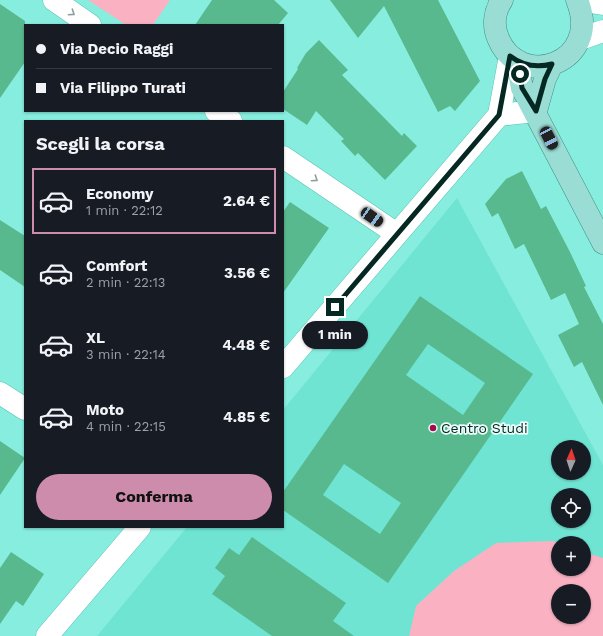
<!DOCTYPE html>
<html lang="it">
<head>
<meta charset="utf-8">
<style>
	body { margin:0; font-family:"Work Sans",sans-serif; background:#20242c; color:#f1f3f6; height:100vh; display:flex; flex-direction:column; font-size:15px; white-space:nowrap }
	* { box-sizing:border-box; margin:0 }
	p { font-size:13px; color:#9ea1a6 }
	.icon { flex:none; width:22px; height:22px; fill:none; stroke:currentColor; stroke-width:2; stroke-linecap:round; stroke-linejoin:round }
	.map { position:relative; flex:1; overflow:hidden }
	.panel { position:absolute; left:24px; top:120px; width:260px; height:408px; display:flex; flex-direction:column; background:#171b24; border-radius:0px; box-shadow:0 1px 3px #0004 }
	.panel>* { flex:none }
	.banner { position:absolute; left:24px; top:24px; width:260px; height:88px; border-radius:0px; box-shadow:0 1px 3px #0004; display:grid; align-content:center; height:88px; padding:0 12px; background:#171b24 }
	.needle { width:26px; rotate:3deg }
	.fabs { position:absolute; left:551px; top:440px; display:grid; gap:8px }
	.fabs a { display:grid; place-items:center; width:40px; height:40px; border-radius:50%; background:#171b24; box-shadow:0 1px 3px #0004; font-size:20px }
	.end { position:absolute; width:18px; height:18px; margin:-9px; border:5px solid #052823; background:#fff; box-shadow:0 0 0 2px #fff }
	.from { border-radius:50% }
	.bubble { position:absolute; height:28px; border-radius:14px; background:#171b24; box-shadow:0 1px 3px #0004; font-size:13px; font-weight:700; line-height:28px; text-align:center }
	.car { position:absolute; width:12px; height:24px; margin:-12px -6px; border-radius:5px; box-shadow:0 0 3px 1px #0007; background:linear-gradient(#222 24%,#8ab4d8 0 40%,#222 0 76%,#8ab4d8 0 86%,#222 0) }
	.banner b { display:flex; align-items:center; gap:14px; height:38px; font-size:15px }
	.banner b+b { border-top:1px solid #363941 }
	.banner i { width:10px; height:10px; background:#f1f3f6 }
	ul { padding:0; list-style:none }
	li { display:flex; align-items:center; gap:12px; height:66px; margin:0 8px 6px; padding:0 4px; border:2px solid transparent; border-radius:0px }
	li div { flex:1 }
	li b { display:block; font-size:15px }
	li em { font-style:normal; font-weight:700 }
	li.active { border-color:#cd8cab }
	li>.icon { width:36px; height:36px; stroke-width:1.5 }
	h2 { padding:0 12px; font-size:18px; line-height:48px }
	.cta { display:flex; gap:8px; margin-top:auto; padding:8px 12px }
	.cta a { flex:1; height:46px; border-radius:24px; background:#cd8cab; color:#111; font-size:16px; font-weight:700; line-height:46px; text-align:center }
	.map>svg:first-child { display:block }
	.built { fill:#6fe4d3; fill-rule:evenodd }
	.park { fill:#fab2c3; fill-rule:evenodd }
	.building { fill:#58b98f; fill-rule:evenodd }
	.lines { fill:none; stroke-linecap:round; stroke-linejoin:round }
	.minor-casing { stroke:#5ac2b4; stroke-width:23 }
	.major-casing { stroke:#3a8f83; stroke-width:23 }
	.minor { stroke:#fff; stroke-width:22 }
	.major { stroke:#9addd4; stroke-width:22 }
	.oneway { stroke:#8e9e9c }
	.route { stroke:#052823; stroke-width:5 }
	.poi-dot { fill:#a20d4f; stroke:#ecfefb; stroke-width:1.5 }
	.labels { text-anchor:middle; stroke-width:3.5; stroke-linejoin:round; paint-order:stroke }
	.poi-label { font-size:14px; fill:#052823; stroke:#ecfefb; text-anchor:start }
</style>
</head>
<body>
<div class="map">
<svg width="603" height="636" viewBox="0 0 603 636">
	<rect width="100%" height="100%" fill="#87eedf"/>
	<!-- built -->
	<path class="built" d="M457,198L603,465V636H97L187,527H283V410ZM558,447H584V473H558ZM558,495H584V521H558ZM558,543H584V569H558ZM558,591H584V617H558Z"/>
	<!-- park -->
	<path class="park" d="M88,0H170L153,25H126Z
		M553,541L558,543V569H584V552L603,558V636H409L416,606L454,571L496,543ZM558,591H584V617H558Z"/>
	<!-- building -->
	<path class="building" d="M212,0H274L288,13L278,25H195Z
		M330,0H438L480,81L455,111L450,106L438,112L384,6L358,38Z
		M0,4L25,21V62L0,98Z
		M319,40L348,70L342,75L402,136L404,133L417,146L385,180L358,153L355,156L341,141L344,139L316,111L307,125L283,109V92L298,69L297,68L306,53Z
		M522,171L541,209L546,206L570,252L586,286L584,287L603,324V405L582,362L574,367L558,335L579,324L565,293L551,300L524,244L515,249L498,213L492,217L485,204L506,179Z
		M290,202L329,228L283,293V212Z
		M0,220L25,236V287L0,270Z
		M420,296L533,374L388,583L283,510V492ZM428,344L485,383L463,415L406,375ZM344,464L401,503L380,534L323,495Z
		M0,441L25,458L0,495Z
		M252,537L346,603L333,621L354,636H272L212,594L225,576L215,568L229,548L239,555Z
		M11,552L44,574L23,606L16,601L0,624V568Z"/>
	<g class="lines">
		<!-- minor casing -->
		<g class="minor-casing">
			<path id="minor" d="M54,0L90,25
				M578,0L603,4
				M580,39L603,31
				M216,111L231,121
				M499,115L536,111
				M283,157L397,234
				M283,367L499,115L510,56
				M0,393L25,409
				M47,636L140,527"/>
		</g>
		<!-- major casing -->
		<g class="major-casing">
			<path id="major" d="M502,0C494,12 493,26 498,38C520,92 603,63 577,0
				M517,61L522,88L603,243
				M536,111L545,79L552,64"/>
		</g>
		<!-- minor -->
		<use href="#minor" class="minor"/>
		<!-- major -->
		<use href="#major" class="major"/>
	</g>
	<!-- one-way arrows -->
	<defs><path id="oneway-chevron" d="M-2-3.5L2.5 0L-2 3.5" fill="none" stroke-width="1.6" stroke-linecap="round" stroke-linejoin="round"/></defs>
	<g class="oneway">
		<use href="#oneway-chevron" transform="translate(72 13) rotate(34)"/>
		<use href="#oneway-chevron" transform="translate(315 179) rotate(34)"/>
	</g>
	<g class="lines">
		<!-- route -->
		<path class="route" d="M335,307L499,115L510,56C523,66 536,68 552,64L545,79L536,111L522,88L520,74"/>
	</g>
	<!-- markers -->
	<circle class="poi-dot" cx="433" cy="428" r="4"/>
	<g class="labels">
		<!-- poi labels -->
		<g class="poi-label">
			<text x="441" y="433">Centro Studi</text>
		</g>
	</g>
</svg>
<div class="fabs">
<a><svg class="needle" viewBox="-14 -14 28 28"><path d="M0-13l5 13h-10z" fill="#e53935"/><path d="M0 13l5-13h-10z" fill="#9ea1a6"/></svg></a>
<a><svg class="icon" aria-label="locate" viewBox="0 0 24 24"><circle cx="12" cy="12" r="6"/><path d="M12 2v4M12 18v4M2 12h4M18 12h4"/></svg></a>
<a>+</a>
<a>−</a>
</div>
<i class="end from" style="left:520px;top:74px"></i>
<i class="end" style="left:335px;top:307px"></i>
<div class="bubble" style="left:302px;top:321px;width:66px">1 min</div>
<i class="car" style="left:549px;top:138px;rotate:153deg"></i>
<i class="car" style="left:372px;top:217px;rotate:124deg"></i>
<div class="banner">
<b><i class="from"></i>Via Decio Raggi</b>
<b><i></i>Via Filippo Turati</b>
</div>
<section class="panel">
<h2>Scegli la corsa</h2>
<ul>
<li class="active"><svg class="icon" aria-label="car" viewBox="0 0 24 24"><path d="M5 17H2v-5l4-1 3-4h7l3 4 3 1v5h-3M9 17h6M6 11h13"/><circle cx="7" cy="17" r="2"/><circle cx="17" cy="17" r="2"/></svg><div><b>Economy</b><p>1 min · 22:12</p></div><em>2.64 €</em></li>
<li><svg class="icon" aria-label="car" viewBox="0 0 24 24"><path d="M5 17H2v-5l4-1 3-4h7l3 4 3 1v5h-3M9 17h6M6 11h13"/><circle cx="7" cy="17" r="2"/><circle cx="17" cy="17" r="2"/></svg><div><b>Comfort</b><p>2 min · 22:13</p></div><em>3.56 €</em></li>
<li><svg class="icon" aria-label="car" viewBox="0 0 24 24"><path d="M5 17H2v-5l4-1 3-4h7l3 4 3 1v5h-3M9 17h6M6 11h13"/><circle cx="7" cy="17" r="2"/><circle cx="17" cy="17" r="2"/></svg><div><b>XL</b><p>3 min · 22:14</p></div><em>4.48 €</em></li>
<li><svg class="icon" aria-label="car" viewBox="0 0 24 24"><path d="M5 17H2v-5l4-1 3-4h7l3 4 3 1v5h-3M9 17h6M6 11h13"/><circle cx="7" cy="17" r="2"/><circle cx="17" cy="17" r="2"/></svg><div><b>Moto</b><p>4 min · 22:15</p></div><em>4.85 €</em></li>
</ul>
<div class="cta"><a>Conferma</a></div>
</section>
</div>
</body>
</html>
